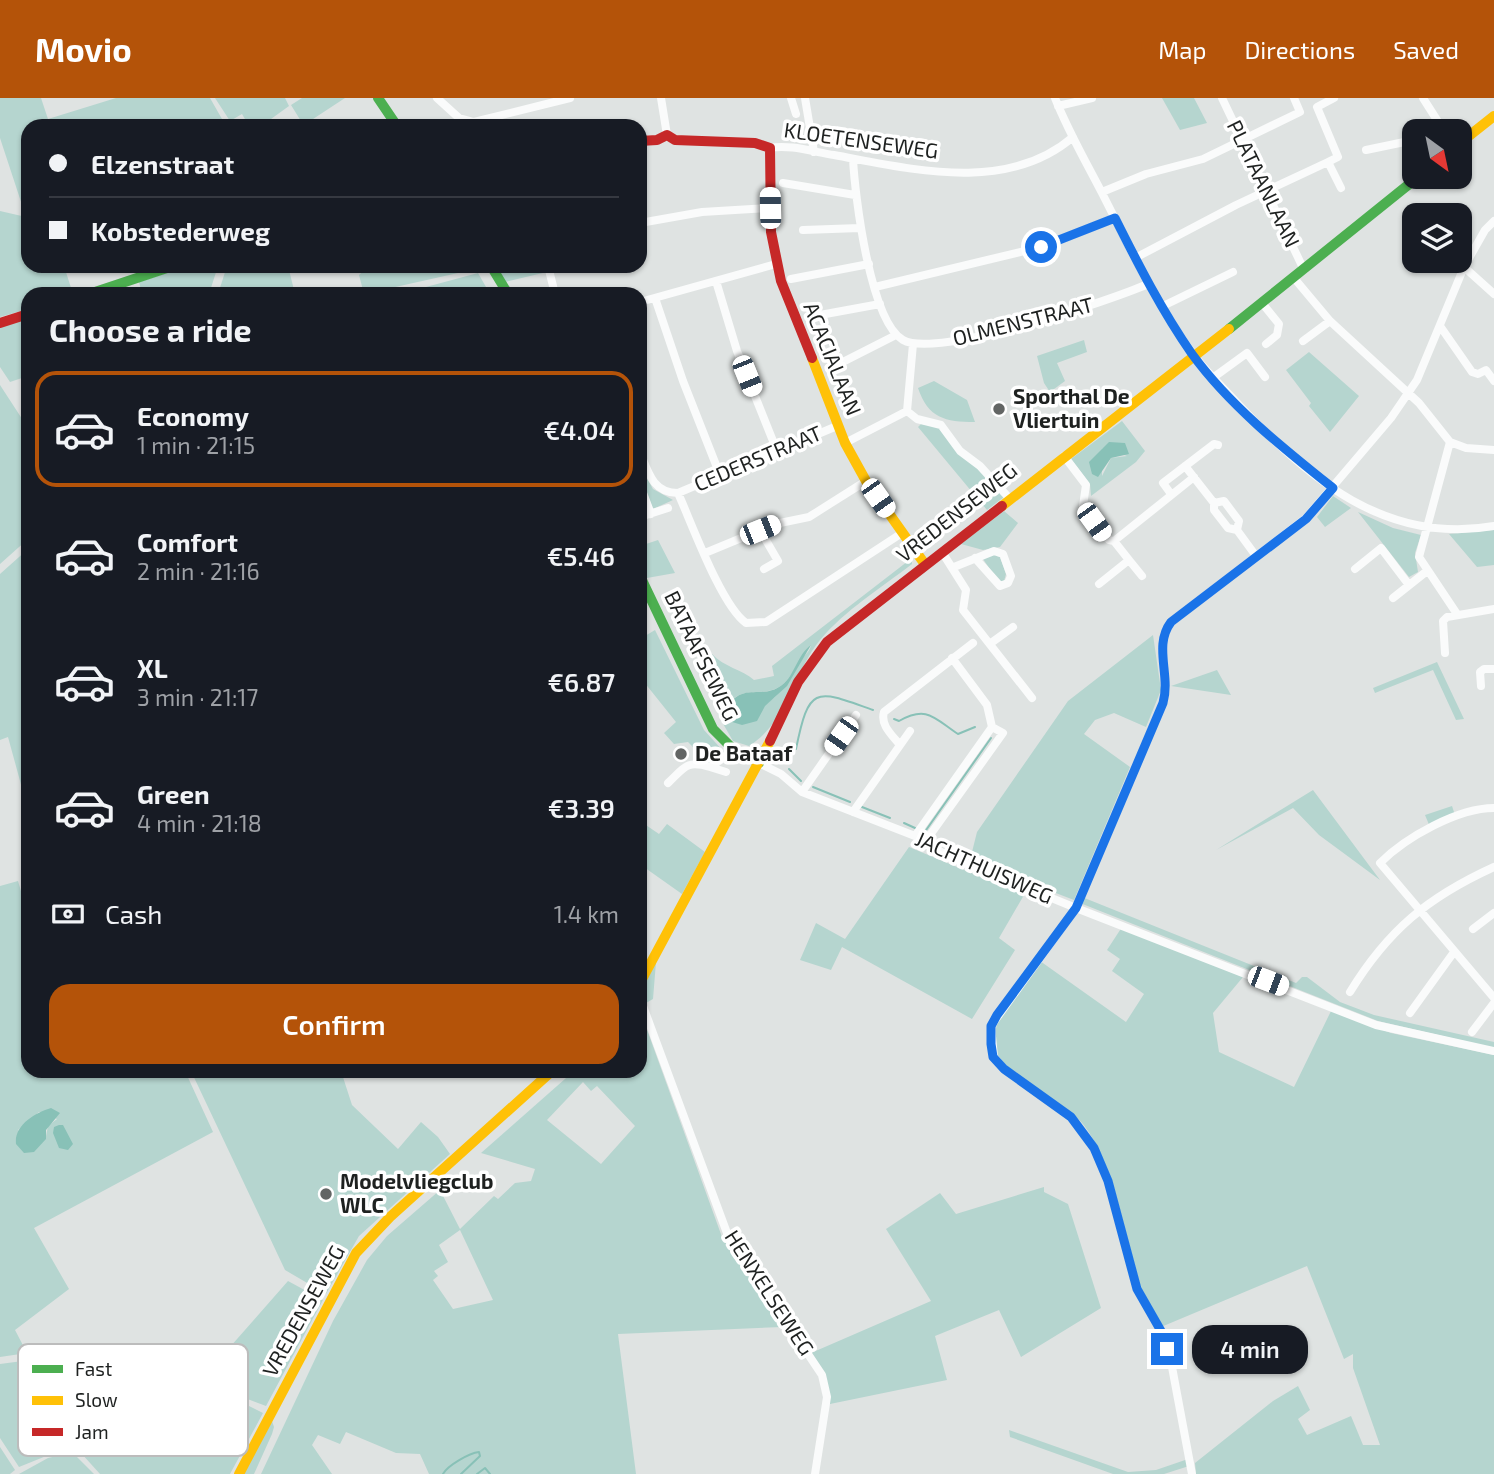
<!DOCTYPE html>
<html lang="en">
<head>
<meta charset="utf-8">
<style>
	body { margin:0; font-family:"Exo 2",sans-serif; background:#242831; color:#f1f3f6; height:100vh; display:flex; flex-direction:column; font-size:26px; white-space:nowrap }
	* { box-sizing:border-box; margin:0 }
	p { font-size:23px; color:#9ea1a6 }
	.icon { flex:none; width:38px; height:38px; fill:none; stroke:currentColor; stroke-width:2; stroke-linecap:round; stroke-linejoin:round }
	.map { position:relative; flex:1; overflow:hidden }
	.side { position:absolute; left:21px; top:189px; width:626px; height:791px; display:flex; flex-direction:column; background:#171b24; border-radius:21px; box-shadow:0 2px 5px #0004 }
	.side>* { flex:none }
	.hud { position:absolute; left:21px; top:21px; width:626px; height:154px; border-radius:21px; box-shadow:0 2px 5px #0004; display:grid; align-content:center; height:154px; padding:0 28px; background:#171b24 }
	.needle { width:46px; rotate:147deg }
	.fabs { position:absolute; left:1402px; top:21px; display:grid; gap:14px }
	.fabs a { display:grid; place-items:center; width:70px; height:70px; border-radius:14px; background:#171b24; box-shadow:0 2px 5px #0004; font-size:35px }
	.end { position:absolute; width:32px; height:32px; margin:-16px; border:9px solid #1a73e8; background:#fff; box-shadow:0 0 0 4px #fff }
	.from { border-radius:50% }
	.bubble { position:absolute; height:49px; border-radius:21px; background:#171b24; box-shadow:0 2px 5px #0004; font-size:23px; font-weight:600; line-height:49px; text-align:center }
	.car { position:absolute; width:21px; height:42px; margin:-21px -10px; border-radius:9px; box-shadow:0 0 5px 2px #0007; background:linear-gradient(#fff 24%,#345 0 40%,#fff 0 76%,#345 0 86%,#fff 0) }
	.hud b { display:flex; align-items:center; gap:24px; height:66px; font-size:26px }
	.hud b+b { border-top:2px solid #363941 }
	.hud i { width:18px; height:18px; background:#f1f3f6 }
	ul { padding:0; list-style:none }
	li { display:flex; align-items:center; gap:21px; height:116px; margin:0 14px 10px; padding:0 14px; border:4px solid transparent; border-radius:21px }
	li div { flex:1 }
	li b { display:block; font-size:26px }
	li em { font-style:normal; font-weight:600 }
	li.selected { border-color:#b45309 }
	li>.icon { width:63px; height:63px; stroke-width:1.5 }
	h2 { padding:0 28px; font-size:32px; line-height:84px }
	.pay { display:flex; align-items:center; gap:18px; height:77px; padding:0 28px; font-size:26px }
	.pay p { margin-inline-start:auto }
	.primary-button { display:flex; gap:14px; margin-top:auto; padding:14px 28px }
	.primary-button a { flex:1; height:80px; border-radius:21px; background:#b45309; color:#fff; font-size:28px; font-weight:600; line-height:80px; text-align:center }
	header { display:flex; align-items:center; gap:42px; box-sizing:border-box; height:98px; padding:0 35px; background:#b45309; color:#fff }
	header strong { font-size:33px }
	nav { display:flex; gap:38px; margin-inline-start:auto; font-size:24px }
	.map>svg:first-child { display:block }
	.green { fill:#b5d5cf; fill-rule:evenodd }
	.water { fill:#88c1b7 }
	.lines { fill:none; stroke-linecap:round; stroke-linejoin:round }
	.stream { stroke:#88c1b7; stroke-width:2 }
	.street { stroke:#fafbfb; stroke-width:8 }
	.fast { stroke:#4caf50; stroke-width:10 }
	.slow { stroke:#ffc107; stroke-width:10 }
	.jam { stroke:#c62828; stroke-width:10 }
	.route { stroke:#1a73e8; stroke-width:9 }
	.poi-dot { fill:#626564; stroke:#fff; stroke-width:2.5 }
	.labels { text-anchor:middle; stroke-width:7; stroke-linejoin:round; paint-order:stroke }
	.street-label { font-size:21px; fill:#1e2120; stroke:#fff }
	.poi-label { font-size:21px; font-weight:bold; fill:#1e2120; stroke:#fff; text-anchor:start }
	.key { fill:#fff; stroke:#bcbcbc; stroke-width:2 }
	.key-label { font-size:19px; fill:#1e2120 }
</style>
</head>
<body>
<header>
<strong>Movio</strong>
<nav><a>Map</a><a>Directions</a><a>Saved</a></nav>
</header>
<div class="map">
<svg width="1494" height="1376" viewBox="0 0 1494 1376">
	<rect width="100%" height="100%" fill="#dfe3e2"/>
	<!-- green -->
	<path class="green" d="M0,0H41L48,21L116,0H210L226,28H28V168H64L73,196H28V211L0,219V113L26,119L0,40Z
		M215,0H285L289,8L271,21L275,28H249L242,16L230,23Z
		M302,0H345L310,23L313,28H304L291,7Z
		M1162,0H1194L1207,25L1180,32Z
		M189,168H218L209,196H142L139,184Z
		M227,168H288L295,196H218Z
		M369,168H474L476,171L364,196L359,177Z
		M529,168H546L547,174L505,184L500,175Z
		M478,175L490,196H400Z
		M28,220V267L23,269L25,279L10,284L0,269V229Z
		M1084,242L1087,254L1057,265L1065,283L1050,294L1044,285L1037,258Z
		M1309,254L1359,298L1330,334L1309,308L1311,305L1286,272Z
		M934,283L967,302L975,324C945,324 928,320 918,290Z
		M0,287L28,330V441L0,466Z
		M1122,323L1145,353L1136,364L1091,398L1090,386L1071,361ZM1105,350L1127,358L1111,360L1102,378V351Z
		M921,326L941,329L1004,399L987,412L918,329Z
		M643,373L653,391L673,402L653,411L641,379Z
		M1333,398L1351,410L1325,429L1317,419Z
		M1004,413L1018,425L1000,449L983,452L961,446Z
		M1358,414L1393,430L1421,437L1415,455L1418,474L1409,479Z
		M1494,432V467L1477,469L1449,436Z
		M658,442L675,475L647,480L641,467L640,448Z
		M28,451V712L8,639L0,642V476Z
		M993,456L1000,459L1006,476L1004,483H998L983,461Z
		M912,460V466C881,490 845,512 820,542C793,575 787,625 749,648L733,643L718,617L724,601L697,573V561L712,556C724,569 743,572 754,582L774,578L772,568ZM811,547C810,554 803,558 799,565C776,604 771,606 729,623L725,612C742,582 760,603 782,587C791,580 803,557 811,547Z
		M655,532L704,632L725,655L711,666L693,661L694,650L688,644L674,646L664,635L676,624L644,584L641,585L640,541Z
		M1153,537L1161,592L1146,629L1114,615L1095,622L1084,636L1130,669L1074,802L970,762L977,734L1068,603Z
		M1437,564L1464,621L1456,622L1433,572L1375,595L1373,590Z
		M1217,572L1231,597L1171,588Z
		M1313,692L1380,782L1319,737L1293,710L1216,752Z
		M1452,708L1455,717L1430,729L1425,717Z
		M640,723L659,736L667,726L705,754L682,796L641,767Z
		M909,749L1024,797L999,840L1015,852L972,921L842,849L831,872L800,862L816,825L845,841Z
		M18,783L28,817V973H185L213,1034L34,1130L69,1191L15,1232L27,1255L0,1259V788ZM39,1014L57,1021L48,1028L46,1038L38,1048L18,1032Z
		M1082,799L1296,885L1302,879H1307L1340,904L1374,917L1494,944V950L1378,923L1080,805Z
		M1122,829L1243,879L1213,915L1219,954L1294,989L1331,913L1391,935L1494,957V1376H1196L1195,1365L1273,1303L1298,1288L1310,1312L1298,1321L1307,1337L1351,1318L1363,1347H1380L1353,1270V1256L1344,1261L1307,1168L1161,1229C1153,1214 1143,1198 1137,1181C1120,1132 1116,1068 1083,1026C1064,1003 1000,975 995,950C989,919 1023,887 1040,863L1126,924L1144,896L1112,873L1120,861L1107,852Z
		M656,864L653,901L646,905L643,885Z
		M641,915L722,1139L782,1229L618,1236L636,1376H429L420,1356L396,1355L346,1334L340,1346L318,1337L312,1347L332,1376H261L333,1223L367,1162L387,1138L440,1092L460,1131L494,1098L498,1101L515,1085L531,1083L535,1071L481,1055L574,973H640ZM583,984L591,993L597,988L635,1028L601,1066L547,1022ZM460,1132L493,1202L453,1211L433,1182L438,1178L434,1173L448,1164L439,1147Z
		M191,973H341L352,1007L398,1051L421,1024L438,1039L450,1056L359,1138L326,1196L285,1172Z
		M1044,1089V1094L1068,1106L1101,1210L1021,1259L999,1212L935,1238L947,1282L830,1306L811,1255L931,1203L886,1131L940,1095L956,1116Z
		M288,1183L323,1202L266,1308L200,1283L211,1263L215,1266Z
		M53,1259L219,1293L263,1315L230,1376H100L81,1355L66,1350L19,1369L0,1340V1266Z
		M271,1320L274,1329L272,1336L254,1376H242Z
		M1009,1332L1128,1374L1156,1372L1188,1361L1189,1368L1164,1376H1113L1010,1339Z
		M0,1349L15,1372L10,1376H0Z
		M65,1356L77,1359L94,1376H19L48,1360Z"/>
	<!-- water -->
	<path class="water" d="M1109,344L1125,345L1129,356L1111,360L1098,379L1092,376L1089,364Z
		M811,547L787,588L765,608L757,623L742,627L729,623L725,612C742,582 761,603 782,587C795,577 797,557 811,547Z
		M51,1010L60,1015L46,1032V1041L34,1054L24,1055L16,1046C14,1027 35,1015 51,1010Z
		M59,1027H63L73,1046L68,1052L59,1050L53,1035L54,1029Z"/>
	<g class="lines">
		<!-- stream -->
		<path class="stream" d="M894,621L899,623C927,607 934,620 958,636L975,629
			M796,651C809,587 815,591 873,612
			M789,671L801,683
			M813,689L850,704
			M862,709L890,720
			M904,725L915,730
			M924,735L991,640
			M443,1376C447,1368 469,1355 479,1354L480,1358L461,1376
			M477,1376L485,1370L490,1376"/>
		<!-- street -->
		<path class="street" d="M437,0L459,20L474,24L570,0
			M661,0L667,37
			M791,0L796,16
			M805,0L814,54
			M1055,0C1068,33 1086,64 1102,95C1130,150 1156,206 1193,256C1206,274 1224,290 1239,307C1308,381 1387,447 1494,428
			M1222,0L1304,172
			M1423,0L1444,33
			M1058,8L1092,0
			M770,50C789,46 814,54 834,57C911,71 1007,96 1073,39
			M1366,52L1414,42
			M853,61C855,98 870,223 903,242C936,261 1109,203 1148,186
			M1328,64L1338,59L1317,9L1334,0
			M783,85L855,97
			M1102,94L1146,76L1203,61L1300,14L1294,0
			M640,125L702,114L770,110
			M803,132L860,130
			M1135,160L1236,107L1328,64L1341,90
			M551,168L549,172L555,196
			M1464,169L1494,196
			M1294,180L1330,223L1419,305L1450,344L1466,350L1494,352
			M791,181L869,166
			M716,183L737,253L777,353
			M875,189L1041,149L1115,120
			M655,200L683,283L720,377
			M640,204L776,166
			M1262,205L1279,226L1277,237L1266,246
			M1163,208L1233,174
			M820,217L880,206
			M1440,228L1472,274L1478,276L1486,272L1494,283
			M1303,243L1330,223
			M829,271L896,237
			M1214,279L1247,255L1265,279
			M907,313L917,321L941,327L960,353L980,368L1010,401
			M1450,344L1419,459L1457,516
			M845,345L907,313L913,246
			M640,354C648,374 653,395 678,395C692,426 721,507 746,525L766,524L902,435
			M1064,358L1086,387L1083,408L1109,442L1114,443L1194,379
			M1185,368L1214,405L1224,403L1239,423L1237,432
			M640,387L651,416
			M678,395L837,328
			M1171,396L1163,385L1214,346L1218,347
			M1214,405V412L1228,430L1237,432L1256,458
			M640,419L668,410
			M760,432L778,463L764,471
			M942,454L966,492L963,512L1032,600
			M705,455L775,426L809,419L866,383
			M1129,462L1142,478
			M954,469L994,453L1003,456L1011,478L1008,485L1000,488L975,460
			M1355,471L1381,450L1409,487
			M1099,486L1129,462L1114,443
			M1393,500L1427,473
			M991,545L1013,529
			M1445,555L1443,523L1447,519L1494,511
			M952,560L987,607L992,629
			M1481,588L1480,574L1484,571H1494
			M900,647C892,637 880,627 884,614L973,545
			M759,665L781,676L802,694L915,738L946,757L1076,810L1376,927L1494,953
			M710,669L726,674
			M668,685C685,669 686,662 710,669L725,659L732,650
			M802,694L856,617
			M1494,710C1458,710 1406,739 1380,765L1494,900
			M853,714L910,633
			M915,738L992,629
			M925,744L1003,635L992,629
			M1473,831L1494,815
			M1350,894C1388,832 1428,799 1494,769
			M640,900L727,1135L822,1277L827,1299L815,1376
			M1410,915L1454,854
			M1472,934L1494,905
			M1192,1376L1172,1269L1161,1233L1137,1191L1108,1083L1094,1050L1071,1019L1004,971L994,959L991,928L1076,810L1163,605C1171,577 1153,549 1171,524L1306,420L1391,320L1417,282L1464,169L1485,132L1494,123"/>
		<!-- fast -->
		<path class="fast" d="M378,0L397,28
			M491,168L508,196
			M89,196L173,168
			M1229,231L1418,79
			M640,478L713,631L732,650L759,665"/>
		<!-- slow -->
		<path class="slow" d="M1460,45L1494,18
			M812,260L845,345L866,383L924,465
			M1002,408L1229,231
			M640,885L770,643
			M239,1376L356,1155L390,1119L552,973"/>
		<!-- jam -->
		<path class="jam" d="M640,43L657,42L667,37L675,42L755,45L770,50L771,134L781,183L812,260
			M0,225L28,216
			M770,643L798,584L827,544L1002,408"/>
	</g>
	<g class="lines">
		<!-- route -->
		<path class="route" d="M1041,149L1115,120C1138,166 1162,213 1192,256C1230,308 1283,350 1333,390L1306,421L1171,524C1153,548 1171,577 1163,605L1076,810L997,917L991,928V946L993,959L1004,971L1071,1019L1094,1050L1108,1083L1137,1191L1161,1233L1167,1251"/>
	</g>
	<!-- markers -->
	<g class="poi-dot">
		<circle cx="999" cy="311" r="7"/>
		<circle cx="681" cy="656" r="7"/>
		<circle cx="326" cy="1096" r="7"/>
	</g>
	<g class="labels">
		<!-- street labels -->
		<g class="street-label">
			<text transform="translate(861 43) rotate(8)" y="7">KLOETENSEWEG</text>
			<text transform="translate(1263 86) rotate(64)" y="7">PLATAANLAAN</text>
			<text transform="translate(1023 224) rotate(-14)" y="7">OLMENSTRAAT</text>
			<text transform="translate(832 261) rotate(68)" y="7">ACACIALAAN</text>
			<text transform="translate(758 361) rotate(-23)" y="7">CEDERSTRAAT</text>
			<text transform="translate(957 415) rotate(-38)" y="7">VREDENSEWEG</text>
			<text transform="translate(701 558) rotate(64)" y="7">BATAAFSEWEG</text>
			<text transform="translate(984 770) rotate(24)" y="7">JACHTHUISWEG</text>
			<text transform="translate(769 1195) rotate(57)" y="7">HENXELSEWEG</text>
			<text transform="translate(304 1213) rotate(-61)" y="7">VREDENSEWEG</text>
		</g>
		<!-- poi labels -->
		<g class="poi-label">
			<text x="1013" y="306">Sporthal De<tspan x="1013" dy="24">Vliertuin</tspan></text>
			<text x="695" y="663">De Bataaf</text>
			<text x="340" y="1091">Modelvliegclub<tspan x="340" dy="24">WLC</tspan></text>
		</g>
	</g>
	<!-- legend -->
	<rect x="18" y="1246" width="230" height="112" rx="10" class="key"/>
	<rect x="32" y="1267" width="31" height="8" fill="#4caf50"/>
	<rect x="32" y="1298" width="31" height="9" fill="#ffc107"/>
	<rect x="32" y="1330" width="31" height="8" fill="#c62828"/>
	<g class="key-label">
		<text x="75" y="1278">Fast</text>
		<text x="75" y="1309">Slow</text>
		<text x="75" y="1341">Jam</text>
	</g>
</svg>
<div class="fabs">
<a><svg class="needle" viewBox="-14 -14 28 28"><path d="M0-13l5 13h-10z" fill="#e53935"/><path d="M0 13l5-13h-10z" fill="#9ea1a6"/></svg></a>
<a><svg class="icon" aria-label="layers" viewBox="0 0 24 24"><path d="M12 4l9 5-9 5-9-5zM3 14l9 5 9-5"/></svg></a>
</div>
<i class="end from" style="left:1041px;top:149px"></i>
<i class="end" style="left:1167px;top:1251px"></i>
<div class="bubble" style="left:1192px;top:1227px;width:116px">4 min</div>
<i class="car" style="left:770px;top:110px;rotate:359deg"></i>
<i class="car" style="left:747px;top:278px;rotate:158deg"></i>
<i class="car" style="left:878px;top:400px;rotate:145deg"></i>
<i class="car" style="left:1094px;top:424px;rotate:144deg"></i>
<i class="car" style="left:760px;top:432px;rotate:68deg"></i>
<i class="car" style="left:841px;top:638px;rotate:215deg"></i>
<i class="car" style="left:1268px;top:883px;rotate:111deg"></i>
<div class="hud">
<b><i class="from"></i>Elzenstraat</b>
<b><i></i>Kobstederweg</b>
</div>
<section class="side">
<h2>Choose a ride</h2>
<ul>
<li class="selected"><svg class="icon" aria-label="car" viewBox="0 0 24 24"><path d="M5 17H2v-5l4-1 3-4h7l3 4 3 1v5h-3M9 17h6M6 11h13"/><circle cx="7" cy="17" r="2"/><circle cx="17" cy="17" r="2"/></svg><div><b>Economy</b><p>1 min · 21:15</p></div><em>€4.04</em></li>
<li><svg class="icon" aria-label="car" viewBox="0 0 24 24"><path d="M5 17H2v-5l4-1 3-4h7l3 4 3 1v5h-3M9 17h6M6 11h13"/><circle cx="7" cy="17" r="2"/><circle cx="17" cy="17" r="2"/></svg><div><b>Comfort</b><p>2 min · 21:16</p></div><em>€5.46</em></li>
<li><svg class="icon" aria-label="car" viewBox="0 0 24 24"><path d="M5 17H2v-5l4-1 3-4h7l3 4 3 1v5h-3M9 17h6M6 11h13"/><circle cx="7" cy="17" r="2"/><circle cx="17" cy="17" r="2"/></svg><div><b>XL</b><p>3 min · 21:17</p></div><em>€6.87</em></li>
<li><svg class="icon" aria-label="car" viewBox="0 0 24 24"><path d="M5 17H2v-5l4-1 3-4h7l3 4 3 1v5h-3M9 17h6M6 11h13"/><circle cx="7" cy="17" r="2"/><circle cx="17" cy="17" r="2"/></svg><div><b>Green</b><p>4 min · 21:18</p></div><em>€3.39</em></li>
</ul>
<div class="pay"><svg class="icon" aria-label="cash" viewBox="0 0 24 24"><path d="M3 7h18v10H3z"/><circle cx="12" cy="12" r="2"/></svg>Cash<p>1.4 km</p></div>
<div class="primary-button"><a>Confirm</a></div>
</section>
</div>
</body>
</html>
